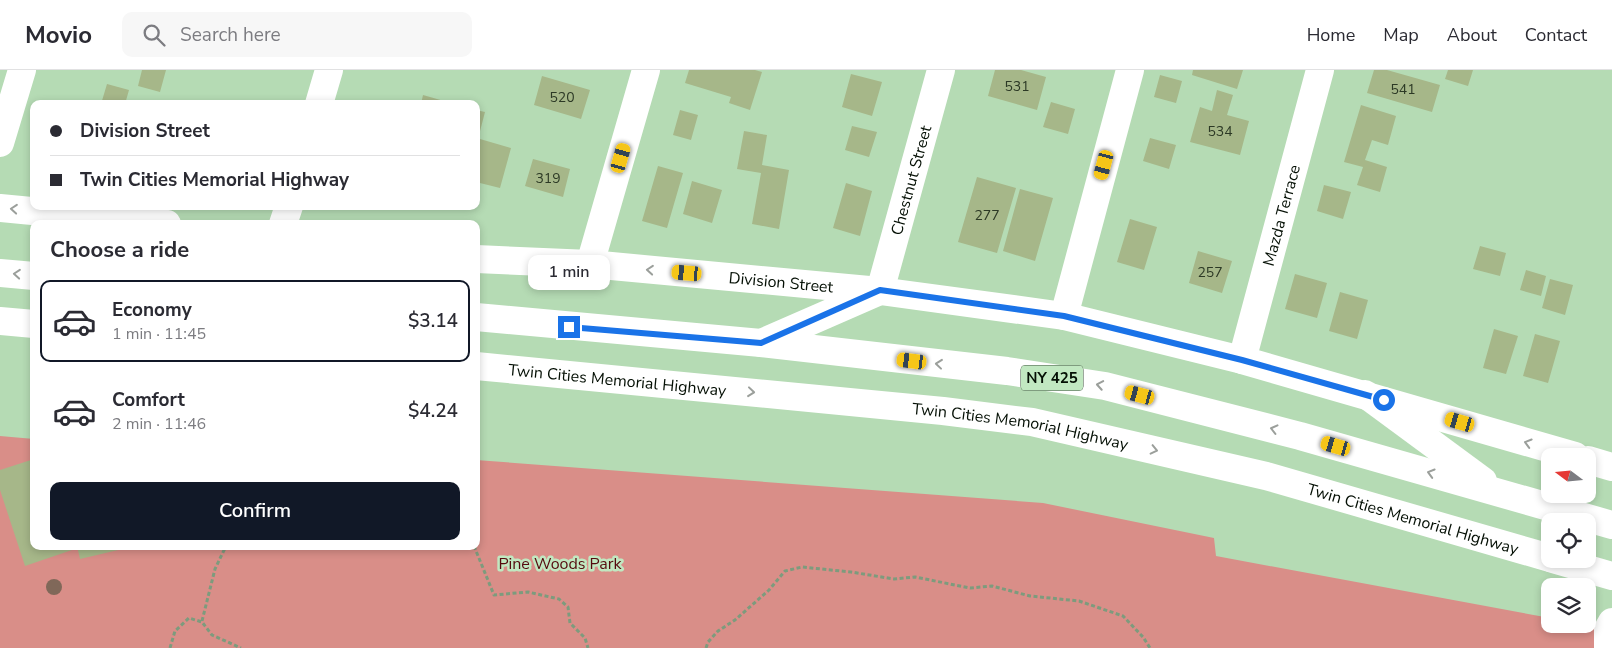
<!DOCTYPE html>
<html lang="en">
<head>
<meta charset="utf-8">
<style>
	body { margin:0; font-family:"Nunito Sans",sans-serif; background:#f7f7f7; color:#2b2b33; height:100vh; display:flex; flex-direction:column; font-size:19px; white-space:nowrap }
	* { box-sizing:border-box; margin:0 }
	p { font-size:16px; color:#7c7c81 }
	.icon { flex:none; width:28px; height:28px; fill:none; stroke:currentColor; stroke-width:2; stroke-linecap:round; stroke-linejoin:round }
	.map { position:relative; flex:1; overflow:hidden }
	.side { position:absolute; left:30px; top:150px; width:450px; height:330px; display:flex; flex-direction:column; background:#fff; border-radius:10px; box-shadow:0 2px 8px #0003 }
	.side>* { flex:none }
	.banner { position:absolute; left:30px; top:30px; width:450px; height:110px; border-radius:10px; box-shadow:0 2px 8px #0003; display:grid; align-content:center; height:110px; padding:0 20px; background:#fff }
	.needle { width:32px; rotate:286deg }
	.buttons { position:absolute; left:1541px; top:378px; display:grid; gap:10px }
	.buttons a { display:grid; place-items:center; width:55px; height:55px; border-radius:10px; background:#fff; box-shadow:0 2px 8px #0003; font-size:25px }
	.end { position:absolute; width:22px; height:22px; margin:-11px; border:6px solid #1a73e8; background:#fff; box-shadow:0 0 0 2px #fff }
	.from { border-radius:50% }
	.bubble { position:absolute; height:35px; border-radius:10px; background:#fff; box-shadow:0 2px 8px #0003; font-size:16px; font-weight:600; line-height:35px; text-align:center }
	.car { position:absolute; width:15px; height:30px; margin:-15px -8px; border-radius:6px; box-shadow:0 0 4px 1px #0007; background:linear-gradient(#f5c518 24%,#345 0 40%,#f5c518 0 76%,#345 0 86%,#f5c518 0) }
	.banner b { display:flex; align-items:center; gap:18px; height:48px; font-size:19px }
	.banner b+b { border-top:1px solid #e1e1e2 }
	.banner i { width:12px; height:12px; background:#2b2b33 }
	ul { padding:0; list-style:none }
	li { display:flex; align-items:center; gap:15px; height:82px; margin:0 10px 8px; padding:0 10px; border:2px solid transparent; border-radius:10px }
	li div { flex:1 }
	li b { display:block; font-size:19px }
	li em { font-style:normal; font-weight:600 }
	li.on { border-color:#111827 }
	li>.icon { width:45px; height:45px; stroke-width:1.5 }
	h2 { padding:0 20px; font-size:22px; line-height:60px }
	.button { display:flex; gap:10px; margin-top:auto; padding:10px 20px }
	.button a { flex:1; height:58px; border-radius:10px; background:#111827; color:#fff; font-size:20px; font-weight:600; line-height:58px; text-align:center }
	header { display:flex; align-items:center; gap:30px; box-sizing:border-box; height:70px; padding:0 25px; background:#fff; border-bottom:1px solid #e1e1e2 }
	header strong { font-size:24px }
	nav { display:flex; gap:28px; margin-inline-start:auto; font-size:18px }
	.search { width:350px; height:45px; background:#f7f7f7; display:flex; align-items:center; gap:12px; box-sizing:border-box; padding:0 18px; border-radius:10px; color:#7c7c81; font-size:19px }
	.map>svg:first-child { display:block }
	.green { fill:#d98e88 }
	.building { fill:#a6b789 }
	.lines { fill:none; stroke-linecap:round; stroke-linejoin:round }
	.path { stroke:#7d9b7d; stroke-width:3; stroke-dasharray:4 2.5; stroke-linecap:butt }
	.minor { stroke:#fff; stroke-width:28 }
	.major { stroke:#fff; stroke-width:28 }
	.tree { fill:#806859 }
	.oneway { stroke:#9b9f9b }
	.route { stroke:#1a73e8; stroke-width:6 }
	.labels { text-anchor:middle; stroke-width:5; stroke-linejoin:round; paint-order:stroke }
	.number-label { font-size:14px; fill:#2c3925 }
	.shield { fill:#c1e8c1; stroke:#3d503d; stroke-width:1 }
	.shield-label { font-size:15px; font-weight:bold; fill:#040f04 }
	.street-label { font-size:16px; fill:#040f04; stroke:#c1e8c1 }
	.park-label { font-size:16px; fill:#550a0e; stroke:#c1e8c1 }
</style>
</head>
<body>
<header>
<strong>Movio</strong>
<div class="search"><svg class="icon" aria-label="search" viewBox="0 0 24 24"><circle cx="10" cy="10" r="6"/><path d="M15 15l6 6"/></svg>Search here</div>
<nav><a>Home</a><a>Map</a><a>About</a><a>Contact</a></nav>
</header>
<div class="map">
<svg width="1612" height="578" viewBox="0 0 1612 578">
	<rect width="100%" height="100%" fill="#b5dbb4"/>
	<!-- green -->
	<path class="green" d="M0,366L34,369V476H476V390L1043,433L1214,468L1216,486L1550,548V554H1580L1608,559V578H0Z"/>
	<!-- building -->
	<path class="building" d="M142,0H166L160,22L138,16Z
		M689,0H755L762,2L750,40L729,33L731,27L685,13Z
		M995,0H1021L1046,7L1037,40L988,26Z
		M1193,0H1243L1237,19L1192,5Z
		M1374,0H1387L1440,15L1432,42L1367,23Z
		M1448,0H1473L1468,16L1445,9Z
		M851,4L882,12L872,46L842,37Z
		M1160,5L1182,11L1176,33L1154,27Z
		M542,6L590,20L581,49L534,35Z
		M107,14L129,20L125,34H101Z
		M1217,20L1233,25L1227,45L1249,51L1240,85L1190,72L1200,37L1212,41Z
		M423,25L444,31L443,34H421Z
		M1051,32L1075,39L1068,64L1043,57Z
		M1361,35L1396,46L1388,75L1372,70L1365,90L1387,97L1380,122L1357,115L1363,97L1344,92Z
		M476,40L485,42L479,65L476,64Z
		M680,40L698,45L691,70L673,65Z
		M852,56L877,62L869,87L845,80Z
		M744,61L767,65L762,95L789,100L779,159L752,154L761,103L737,99Z
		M1150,68L1176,75L1169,99L1143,91Z
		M480,69L511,78L500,118L476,112V83Z
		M533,89L570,99L563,127L525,116Z
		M658,96L683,103L667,158L642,151Z
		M977,107L1016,118L997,183L958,172Z
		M692,111L722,120L712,153L683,144Z
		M846,113L872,121L860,166L833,158Z
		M1324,115L1351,122L1343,149L1317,141Z
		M1020,119L1053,128L1035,191L1003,181Z
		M1130,149L1157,157L1144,200L1117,192Z
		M1480,176L1506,183L1500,206L1473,199Z
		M1198,181L1232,191L1222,223L1189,213Z
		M1526,200L1546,206L1541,226L1520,220Z
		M1295,204L1327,213L1317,248L1285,239Z
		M1550,209L1573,215L1565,245L1542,238Z
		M1340,222L1368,230L1357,269L1329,261Z
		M1494,259L1518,266L1506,304L1483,298Z
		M1535,264L1560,271L1548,313L1523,306Z
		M34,389V476H71L72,480L25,496L0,420V400Z
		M77,476H131V477L80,489Z"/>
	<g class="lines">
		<!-- path -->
		<path class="path" d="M474,476L494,525L528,522L559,529L568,537L570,553L585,568L588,578
			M202,551L215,499L226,476
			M170,578L175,561L189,548L202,552L212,565L241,578
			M706,578L708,572L718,561L735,550L769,520L785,501L802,497L851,502L894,509L915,507L970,518L992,516L1030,526L1079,531L1123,546L1143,567L1150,578"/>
		<!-- minor -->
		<g class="minor">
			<path d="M319,34L329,0"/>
			<path d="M0,73L22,0"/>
			<path d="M0,138L167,154"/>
			<path d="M283,154L289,136"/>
			<path id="s1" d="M476,189L590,194L880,221L1064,246L1242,290L1575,386"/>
			<path d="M590,194L646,0"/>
			<path id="s2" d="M880,221L941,0"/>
			<path d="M1064,246L1130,0"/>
			<path id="s3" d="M1242,290L1320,0"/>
			<path d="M1588,390L1612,397"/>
			<path d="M1608,578V559L1612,552"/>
		</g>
		<!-- major -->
		<g class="major">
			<path d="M0,203L34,206"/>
			<path d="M476,247L761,273L1007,301L1105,316L1300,366L1612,455"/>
			<path d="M0,251L34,254"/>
			<path d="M761,273L880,221"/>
			<path id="s4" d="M476,296L943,341L1032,352L1266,406L1550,488"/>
			<path d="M1365,324L1483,411"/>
			<path d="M1553,489L1612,506"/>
		</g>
	</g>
	<!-- trees -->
	<circle class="tree" cx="54" cy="517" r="8"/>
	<!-- one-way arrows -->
	<defs><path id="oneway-chevron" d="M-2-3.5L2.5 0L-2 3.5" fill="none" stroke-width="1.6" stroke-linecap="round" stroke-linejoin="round" transform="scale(1.25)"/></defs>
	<g class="oneway">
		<use href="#oneway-chevron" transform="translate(14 139) rotate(-175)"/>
		<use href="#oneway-chevron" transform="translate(650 200) rotate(-175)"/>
		<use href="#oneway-chevron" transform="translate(17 204) rotate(-175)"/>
		<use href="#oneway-chevron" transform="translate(939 294) rotate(-174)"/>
		<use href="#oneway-chevron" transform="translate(1100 315) rotate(-170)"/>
		<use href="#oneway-chevron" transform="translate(751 322) rotate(6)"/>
		<use href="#oneway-chevron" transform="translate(1274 359) rotate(-166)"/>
		<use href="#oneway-chevron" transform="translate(1528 373) rotate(-164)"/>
		<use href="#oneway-chevron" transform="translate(1154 380) rotate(13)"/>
		<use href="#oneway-chevron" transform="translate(1431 403) rotate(-164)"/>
	</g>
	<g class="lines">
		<!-- route -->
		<path class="route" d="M569,257L761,273L880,220L1064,246L1242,290L1384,330"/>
	</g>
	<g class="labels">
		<!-- number labels -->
		<g class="number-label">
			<text x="1017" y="21">531</text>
			<text x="1403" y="24">541</text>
			<text x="562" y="32">520</text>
			<text x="1220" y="66">534</text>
			<text x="548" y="113">319</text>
			<text x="987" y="150">277</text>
			<text x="1210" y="207">257</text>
		</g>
		<!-- shield labels -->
		<rect class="shield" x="1021" y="295.5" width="62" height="25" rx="4"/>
		<g class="shield-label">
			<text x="1052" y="313">NY 425</text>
		</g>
		<!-- street labels -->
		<g class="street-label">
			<text dy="6" stroke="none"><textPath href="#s2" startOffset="115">Chestnut Street</textPath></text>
			<text dy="6" stroke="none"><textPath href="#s3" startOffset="150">Mazda Terrace</textPath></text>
			<text dy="6" stroke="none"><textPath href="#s1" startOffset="306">Division Street</textPath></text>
			<text dy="6" stroke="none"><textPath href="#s4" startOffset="142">Twin Cities Memorial Highway</textPath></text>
			<text dy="6" stroke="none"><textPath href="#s4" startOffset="548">Twin Cities Memorial Highway</textPath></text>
			<text dy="6" stroke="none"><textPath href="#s4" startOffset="952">Twin Cities Memorial Highway</textPath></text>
		</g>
		<!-- park labels -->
		<g class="park-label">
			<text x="560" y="499">Pine Woods Park</text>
		</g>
	</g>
</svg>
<div class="buttons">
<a><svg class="needle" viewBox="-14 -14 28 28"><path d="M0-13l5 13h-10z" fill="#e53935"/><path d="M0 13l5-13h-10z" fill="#7c7c81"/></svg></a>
<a><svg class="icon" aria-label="locate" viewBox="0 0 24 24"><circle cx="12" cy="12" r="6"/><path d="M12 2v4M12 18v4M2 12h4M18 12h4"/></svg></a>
<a><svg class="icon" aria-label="layers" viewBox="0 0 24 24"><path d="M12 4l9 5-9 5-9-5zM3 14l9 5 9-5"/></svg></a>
</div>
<i class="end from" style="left:1384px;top:330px"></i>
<i class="end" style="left:569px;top:257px"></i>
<div class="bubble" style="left:528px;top:185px;width:82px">1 min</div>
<i class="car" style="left:621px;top:88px;rotate:16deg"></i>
<i class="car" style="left:1104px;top:95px;rotate:195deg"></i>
<i class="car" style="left:687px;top:203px;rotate:275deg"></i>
<i class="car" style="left:912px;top:291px;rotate:277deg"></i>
<i class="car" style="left:1140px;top:325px;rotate:285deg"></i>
<i class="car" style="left:1460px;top:352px;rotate:286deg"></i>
<i class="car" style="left:1336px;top:376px;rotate:286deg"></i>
<div class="banner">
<b><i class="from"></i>Division Street</b>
<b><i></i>Twin Cities Memorial Highway</b>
</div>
<section class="side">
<h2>Choose a ride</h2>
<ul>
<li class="on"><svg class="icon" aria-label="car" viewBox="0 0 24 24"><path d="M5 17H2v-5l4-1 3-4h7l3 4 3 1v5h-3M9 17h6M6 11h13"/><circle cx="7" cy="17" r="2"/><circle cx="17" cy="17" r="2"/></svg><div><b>Economy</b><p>1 min · 11:45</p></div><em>$3.14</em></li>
<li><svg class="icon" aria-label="car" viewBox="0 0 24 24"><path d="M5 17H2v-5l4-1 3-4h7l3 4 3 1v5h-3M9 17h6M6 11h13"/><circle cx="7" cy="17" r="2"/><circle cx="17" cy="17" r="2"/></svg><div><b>Comfort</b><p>2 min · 11:46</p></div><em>$4.24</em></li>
</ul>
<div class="button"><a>Confirm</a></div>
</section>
</div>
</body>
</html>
